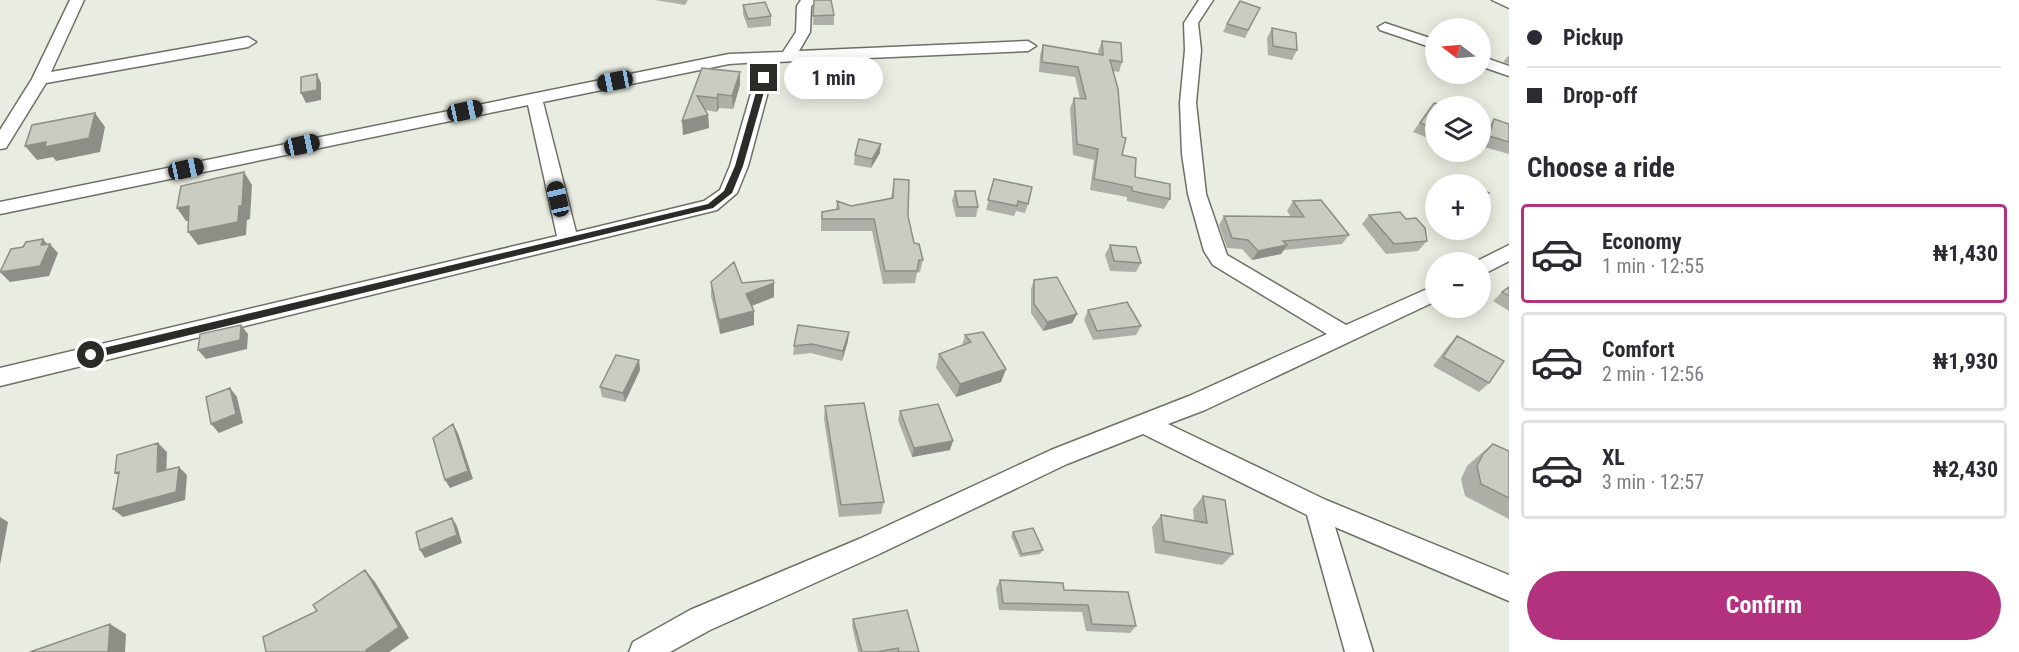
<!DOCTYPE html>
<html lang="en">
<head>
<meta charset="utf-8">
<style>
	body { margin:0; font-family:"Roboto Condensed",sans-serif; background:#f2f2f3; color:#2b2b33; height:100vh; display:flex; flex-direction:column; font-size:22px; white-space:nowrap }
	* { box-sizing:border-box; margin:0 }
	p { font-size:20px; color:#7c7c81 }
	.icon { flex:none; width:33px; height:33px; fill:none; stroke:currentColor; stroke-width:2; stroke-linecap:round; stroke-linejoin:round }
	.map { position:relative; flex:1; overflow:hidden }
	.sheet { display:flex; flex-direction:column; background:#fff; width:510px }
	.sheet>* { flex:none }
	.guide { display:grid; align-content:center; height:132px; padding:0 18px; background:#fff }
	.needle { width:39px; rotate:286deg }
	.buttons { position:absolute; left:1425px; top:18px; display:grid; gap:12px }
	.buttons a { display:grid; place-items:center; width:66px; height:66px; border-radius:50%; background:#fff; box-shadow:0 3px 15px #0003; font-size:30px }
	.end { position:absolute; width:27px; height:27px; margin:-14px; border:8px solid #2b2c28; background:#fff; box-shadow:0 0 0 3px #fff }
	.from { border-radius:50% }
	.bubble { position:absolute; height:42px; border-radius:21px; background:#fff; box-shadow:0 3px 15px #0003; font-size:20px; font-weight:700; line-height:42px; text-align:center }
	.car { position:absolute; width:18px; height:36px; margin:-18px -9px; border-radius:8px; box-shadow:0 0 4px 2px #0007; background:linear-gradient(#222 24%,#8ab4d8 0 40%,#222 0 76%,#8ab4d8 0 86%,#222 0) }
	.guide b { display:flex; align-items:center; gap:21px; height:57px; font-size:22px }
	.guide b+b { border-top:2px solid #e1e1e2 }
	.guide i { width:15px; height:15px; background:#2b2b33 }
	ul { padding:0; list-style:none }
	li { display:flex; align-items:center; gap:18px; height:99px; margin:0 12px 9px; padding:0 6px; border:3px solid #e1e1e2; border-radius:6px }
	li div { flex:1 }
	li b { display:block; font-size:22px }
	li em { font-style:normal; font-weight:700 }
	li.active { border-color:#b3327e }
	li>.icon { width:54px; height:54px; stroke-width:1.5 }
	h2 { padding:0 18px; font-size:27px; line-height:72px }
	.cta { display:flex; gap:12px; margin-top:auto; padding:12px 18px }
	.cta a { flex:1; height:69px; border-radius:36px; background:#b3327e; color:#fff; font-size:24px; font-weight:700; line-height:69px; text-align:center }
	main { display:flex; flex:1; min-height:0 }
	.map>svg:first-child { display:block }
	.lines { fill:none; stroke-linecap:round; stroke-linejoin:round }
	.street-casing { stroke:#6e7066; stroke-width:3 }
	.street { fill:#fff; fill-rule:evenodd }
	.wall { fill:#aeafa6 }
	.shaded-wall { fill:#8d8f87 }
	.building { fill:#caccc1; stroke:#8d8f87; stroke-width:1.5 }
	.route { fill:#2b2c28 }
</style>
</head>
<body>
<main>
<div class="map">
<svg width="1509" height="652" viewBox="0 0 1509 652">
	<rect width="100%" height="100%" fill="#e9ece0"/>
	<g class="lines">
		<!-- street casing -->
		<g class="street-casing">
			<path id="street" d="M70,0H84L51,72L248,37L256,42L248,47L46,83L6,148L0,149V130L32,79Z
				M801,0H816L811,7L810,32L799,51L1028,41L1036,46L1028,51L776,62L748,166L737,193L717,210L0,386V368L557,236L528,105L0,214V202L729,54L783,52L796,32L797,6ZM760,62L730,166L720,190L704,201L576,232L543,102L729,64Z
				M1199,0H1213L1198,23L1201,50L1196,103L1206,194L1227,255L1346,325L1436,285V301L1205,410L1168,424L1326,500L1509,575V601L1335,527L1373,652H1345L1307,515L1143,434L1067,464L877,555L710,630L670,652H629L633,642L690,610L859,539L1051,450L1189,396L1327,334L1213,265L1204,251L1188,194L1182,154L1180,103L1185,50L1184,23Z
				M1492,0H1509V8Z
				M1385,23L1436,40V49L1380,30L1378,27Z
				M1480,56L1509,66V76L1480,66Z
				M1509,245V261L1480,276V262H1475Z"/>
		</g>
		<!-- street -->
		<use href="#street" class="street"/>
	</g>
	<!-- wall -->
	<path class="wall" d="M655,0H688L685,5Z
		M814,0L834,15V25H813Z
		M743,5L771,16V26L748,28L743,14Z
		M1260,8L1245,38L1223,32L1227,24Z
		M1272,28L1297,50L1292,60L1268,55L1267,38Z
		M1102,41L1122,62L1119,72L1113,71L1122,155L1135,177L1170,199L1164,209L1127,201V197L1090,190L1094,160L1073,155L1070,108L1074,98L1080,99L1075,77L1039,72L1040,55L1043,45L1099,55L1098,51Z
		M1509,55V64L1503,62Z
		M702,68L740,72V85L733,109L719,108L717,112L705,110L708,115L709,128L683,135Z
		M1434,103L1436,106V141L1413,132Z
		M1494,119L1509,124V154L1481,146L1487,129Z
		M880,153L871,168L854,165L855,155Z
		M894,179L908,216L914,243L923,260L920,272L917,273L915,283L883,284L872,231H821V224L822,212L836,209L837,201L851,206L891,198Z
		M994,179L1028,204L1025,213L1016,211L1014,216L986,210Z
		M955,191L978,207L976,217H956L952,201Z
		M1293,201L1349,235L1342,244L1284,250L1281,254L1252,260L1242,249L1227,248L1219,225L1224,216L1291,217L1287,211Z
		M1369,215L1427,241L1418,251L1386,254L1362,224Z
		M1110,245L1141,263L1136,272L1110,271L1105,255Z
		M1034,280L1077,314L1072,323L1043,331L1031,313V289Z
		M711,282L742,283L774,297L752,306L754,311V325L720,334L711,296Z
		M1509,287V311L1493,301L1502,292Z
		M1088,310L1141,326L1136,335L1093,340L1084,320Z
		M798,325L848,341L842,361L811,353L793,355L794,346Z
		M965,335L1006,369L1001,382L956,397L936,368L939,354L962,346Z
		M1457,336L1489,383L1479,392L1433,366L1448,346Z
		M639,360L640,370L625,402L602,397L600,387Z
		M825,406L884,502L881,514L839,517L824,419Z
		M900,411L950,450L912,457L898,420Z
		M1493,444L1509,451V519L1465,496L1461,479L1467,466L1477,457Z
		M1203,496L1233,554L1222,565L1155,553L1152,527L1161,515L1194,521L1193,509Z
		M1013,532L1043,550L1040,554L1020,557L1011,536Z
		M1000,580L1064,590L1136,626L1130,633L1086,631L1082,612L999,610L996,588Z
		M853,619L919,652H858L852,626Z"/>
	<!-- shaded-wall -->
	<path class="shaded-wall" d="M740,72V85L733,109L732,96Z
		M317,74L321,83V100L306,103L301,93Z
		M718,94L719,108L717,112V98Z
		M95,113L105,127L100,152L56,161L53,157L37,160L25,146Z
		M708,115L709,128L683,135L682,121Z
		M881,144L880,153L871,168L872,159Z
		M244,172L252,185L250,219L247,220L246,235L198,245L188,232L239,206Z
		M189,206L198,219L186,221L177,208Z
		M43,239L49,246L50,244L58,253L49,276L10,282L0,272L41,245Z
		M1287,245L1281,254L1252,260L1258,251Z
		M774,283V297L746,308V294Z
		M754,311V325L720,334L719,320Z
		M1077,314L1072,323L1043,331L1047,322Z
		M241,325L248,334L247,349L206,359L198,350Z
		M849,332L848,341L842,361L843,351Z
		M639,360L640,370L625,402L623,393Z
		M1006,369L1001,382L956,397L960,384Z
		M230,388L237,397L243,423L219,433L211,424Z
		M453,424L458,433L473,479L450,488L445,480Z
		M953,441L950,450L912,457L914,448Z
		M158,443L167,452L166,481L157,472Z
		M179,467L187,475L185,500L123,517L113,509Z
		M0,517L8,522L0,565Z
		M452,518L457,526L462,543L425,558L420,550Z
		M365,570L375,582L409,638L389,652H367L366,650Z
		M110,624L126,634L125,652H108Z"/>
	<!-- building -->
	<path class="building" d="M814,0H831L834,15L813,16Z
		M1240,1L1260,8L1248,30L1227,24Z
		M765,2L771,16L748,19L743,5Z
		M1272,28L1296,33L1297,50L1273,46Z
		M1102,41L1121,43L1122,62L1110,60L1118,89L1122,137L1126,138L1122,155L1136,158L1135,177L1170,184V199L1132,191V187L1094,179L1098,149L1077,144L1074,98L1086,99L1078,67L1042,62L1043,45L1103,55Z
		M702,68L740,72L732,96L718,94L717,98L697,96L708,115L682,121Z
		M317,74V90L301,93V77Z
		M1434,103L1444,106H1436V129L1420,123Z
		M95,113L89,138L45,147L46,142L25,146L32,125Z
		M1494,119L1509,124V142L1489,136Z
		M859,139L881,144L872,159L855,155Z
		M244,172L242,206H239L238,222L188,232L189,206L177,208L181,186Z
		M894,179L909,180L908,216L914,243L919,244L923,260H919L917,271H885L874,219H822V212L839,209L837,201L851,206L893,198Z
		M994,179L1032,187L1028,204L1018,201L1017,206L988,200Z
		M1480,189L1489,193L1480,199Z
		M955,191H975L978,207H958Z
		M1321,200L1349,235L1283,241L1287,245L1258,251L1248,240L1232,238L1224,216L1304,217L1293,201Z
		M1400,212L1406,219L1416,218L1425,228L1427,241L1394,244L1369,215Z
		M43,239L41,245L50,244L40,266L0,272L11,249L23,247L26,242Z
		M1110,245L1136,247L1141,263L1114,261Z
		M734,262L742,283L773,280L774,283L746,294L754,311L719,320L711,282Z
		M1057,277L1077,314L1047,322L1034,304V280Z
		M1509,287V296L1502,292Z
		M1127,302L1141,326L1097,331L1088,310Z
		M241,325L240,340L198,350L200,334Z
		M798,325L849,332L843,351L812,344L794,346Z
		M983,332L1006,369L960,384L939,354L971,342L965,335Z
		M1457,336L1504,361L1489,383L1443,357Z
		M616,355L639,360L623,393L600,387Z
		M230,388L236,414L211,424L206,397Z
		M864,403L884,502L841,505L825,406Z
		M938,404L953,441L914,448L900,411Z
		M453,424L468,471L445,480L433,438Z
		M158,443L157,472L179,467L176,492L113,509L119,472L115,473L117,455Z
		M1493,444L1509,451V498L1481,484L1477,466L1483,454Z
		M1203,496L1225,500L1233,554L1164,541L1161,515L1207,523Z
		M452,518L457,535L420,550L416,532Z
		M1033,528L1043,550L1022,554L1013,532Z
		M365,570L399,627L366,650L367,652H266L263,637L317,611L313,605Z
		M1000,580L1063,583L1064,590L1128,592L1136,626L1092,624L1088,605L1003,603Z
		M907,610L919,652H899L898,648L877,652H862L853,619Z
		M110,624L108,652H30Z"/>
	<!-- route -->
	<path class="route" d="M764,76L768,78L743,166L732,193L713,208L91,359L86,355L91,351L708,204L724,191L735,166L760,78Z"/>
</svg>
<div class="buttons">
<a><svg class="needle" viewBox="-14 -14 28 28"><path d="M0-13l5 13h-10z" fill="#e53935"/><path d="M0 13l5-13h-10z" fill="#7c7c81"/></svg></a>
<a><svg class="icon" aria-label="layers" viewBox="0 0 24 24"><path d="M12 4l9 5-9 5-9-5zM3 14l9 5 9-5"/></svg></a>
<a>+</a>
<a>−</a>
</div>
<i class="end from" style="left:91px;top:355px"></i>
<i class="end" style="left:764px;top:78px"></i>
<div class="bubble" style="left:784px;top:57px;width:99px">1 min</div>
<i class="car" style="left:615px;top:81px;rotate:259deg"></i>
<i class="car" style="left:465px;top:111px;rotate:78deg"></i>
<i class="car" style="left:302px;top:145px;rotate:78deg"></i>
<i class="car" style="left:186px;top:169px;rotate:78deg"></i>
<i class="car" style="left:558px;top:199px;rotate:347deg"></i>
</div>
<section class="sheet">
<div class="guide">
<b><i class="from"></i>Pickup</b>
<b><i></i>Drop-off</b>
</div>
<h2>Choose a ride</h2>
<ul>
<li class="active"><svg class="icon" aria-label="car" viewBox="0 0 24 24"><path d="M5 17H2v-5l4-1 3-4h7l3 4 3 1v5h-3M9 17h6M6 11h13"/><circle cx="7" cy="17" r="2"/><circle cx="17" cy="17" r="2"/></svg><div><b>Economy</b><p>1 min · 12:55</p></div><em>₦1,430</em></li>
<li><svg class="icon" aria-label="car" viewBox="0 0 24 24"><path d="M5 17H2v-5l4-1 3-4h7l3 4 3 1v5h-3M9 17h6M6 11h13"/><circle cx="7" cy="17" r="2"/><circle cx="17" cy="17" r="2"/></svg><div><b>Comfort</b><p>2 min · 12:56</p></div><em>₦1,930</em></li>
<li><svg class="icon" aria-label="car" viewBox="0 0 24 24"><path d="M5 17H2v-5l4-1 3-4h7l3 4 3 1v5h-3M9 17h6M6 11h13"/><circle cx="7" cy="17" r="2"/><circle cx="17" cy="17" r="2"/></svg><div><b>XL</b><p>3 min · 12:57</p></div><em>₦2,430</em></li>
</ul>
<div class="cta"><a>Confirm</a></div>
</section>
</main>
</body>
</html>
